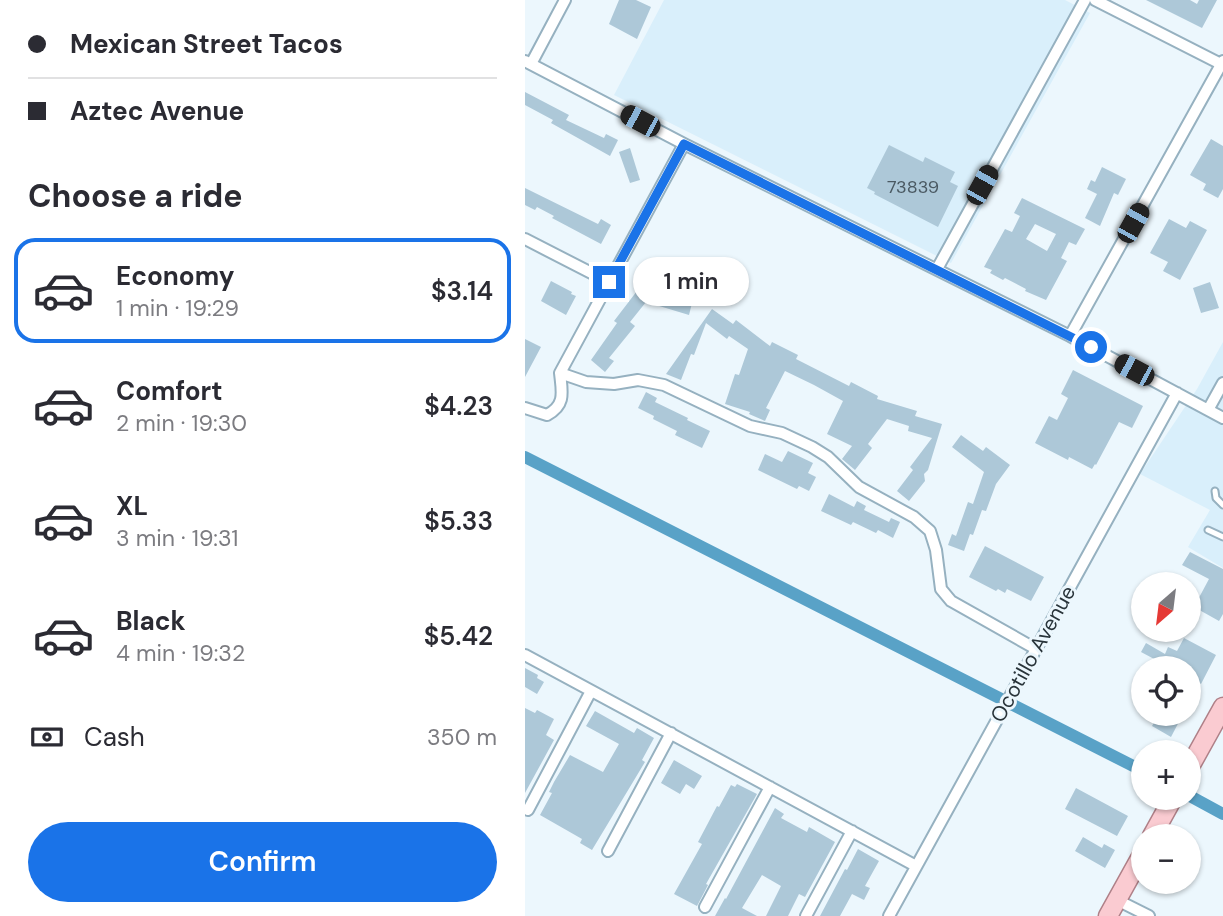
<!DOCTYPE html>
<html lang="en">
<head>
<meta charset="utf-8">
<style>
	body { margin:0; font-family:"DM Sans",sans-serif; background:#f2f2f3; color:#2b2b33; height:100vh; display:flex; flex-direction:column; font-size:26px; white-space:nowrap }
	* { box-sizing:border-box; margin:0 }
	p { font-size:23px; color:#7c7c81 }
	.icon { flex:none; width:38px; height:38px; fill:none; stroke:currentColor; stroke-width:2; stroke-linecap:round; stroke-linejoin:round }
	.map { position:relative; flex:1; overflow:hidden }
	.drawer { display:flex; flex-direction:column; background:#fff; width:525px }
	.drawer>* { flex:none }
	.top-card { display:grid; align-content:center; height:154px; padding:0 28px; background:#fff }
	.needle { width:46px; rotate:208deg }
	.controls { position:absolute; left:606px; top:572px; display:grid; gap:14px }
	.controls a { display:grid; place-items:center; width:70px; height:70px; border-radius:50%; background:#fff; box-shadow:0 2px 5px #0004; font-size:35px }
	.end { position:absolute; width:32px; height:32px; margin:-16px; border:9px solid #1a73e8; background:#fff; box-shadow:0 0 0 4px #fff }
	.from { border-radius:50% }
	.bubble { position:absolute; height:49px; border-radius:24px; background:#fff; box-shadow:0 2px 5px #0004; font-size:23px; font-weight:600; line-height:49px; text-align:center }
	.car { position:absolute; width:21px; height:42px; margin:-21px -10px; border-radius:9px; box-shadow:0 0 5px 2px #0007; background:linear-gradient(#222 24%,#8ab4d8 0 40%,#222 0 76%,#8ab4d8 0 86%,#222 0) }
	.top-card b { display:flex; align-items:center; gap:24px; height:66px; font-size:26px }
	.top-card b+b { border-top:2px solid #e1e1e2 }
	.top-card i { width:18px; height:18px; background:#2b2b33 }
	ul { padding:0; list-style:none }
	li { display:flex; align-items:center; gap:21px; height:105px; margin:0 14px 10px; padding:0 14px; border:4px solid transparent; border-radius:21px }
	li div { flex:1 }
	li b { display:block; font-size:26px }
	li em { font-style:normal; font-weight:600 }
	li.active { border-color:#1a73e8 }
	li>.icon { width:63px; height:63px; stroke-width:1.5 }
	h2 { padding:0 28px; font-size:32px; line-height:84px }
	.pay { display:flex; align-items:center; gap:18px; height:77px; padding:0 28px; font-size:26px }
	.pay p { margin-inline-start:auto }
	.action { display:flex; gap:14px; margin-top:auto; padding:14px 28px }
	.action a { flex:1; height:80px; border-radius:42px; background:#1a73e8; color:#fff; font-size:28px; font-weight:600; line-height:80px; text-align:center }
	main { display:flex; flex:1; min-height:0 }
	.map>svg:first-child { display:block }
	.built { fill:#d9effb }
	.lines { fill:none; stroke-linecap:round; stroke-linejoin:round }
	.canal { stroke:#59a2c7; stroke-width:12 }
	.building { fill:#adc8d8; fill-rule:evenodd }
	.service-casing { stroke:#96b1c0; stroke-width:9 }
	.minor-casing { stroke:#96b1c0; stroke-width:14 }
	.primary-casing { stroke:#af8088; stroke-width:21 }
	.service { stroke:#fff; stroke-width:5 }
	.minor { stroke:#fff; stroke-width:10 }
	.primary { stroke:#facbd1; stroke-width:18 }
	.route { stroke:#1a73e8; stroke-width:9 }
	.labels { text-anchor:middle; stroke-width:6; stroke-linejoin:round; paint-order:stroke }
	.number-label { font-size:18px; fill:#4a5962 }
	.street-label { font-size:21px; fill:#29343a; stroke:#ecf7fd }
</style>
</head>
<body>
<main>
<section class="drawer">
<div class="top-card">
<b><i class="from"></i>Mexican Street Tacos</b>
<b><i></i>Aztec Avenue</b>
</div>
<h2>Choose a ride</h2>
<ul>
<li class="active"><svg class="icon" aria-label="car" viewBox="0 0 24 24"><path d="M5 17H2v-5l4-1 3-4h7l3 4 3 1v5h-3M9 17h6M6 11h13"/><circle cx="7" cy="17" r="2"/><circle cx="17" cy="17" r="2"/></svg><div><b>Economy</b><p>1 min · 19:29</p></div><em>$3.14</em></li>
<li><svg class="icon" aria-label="car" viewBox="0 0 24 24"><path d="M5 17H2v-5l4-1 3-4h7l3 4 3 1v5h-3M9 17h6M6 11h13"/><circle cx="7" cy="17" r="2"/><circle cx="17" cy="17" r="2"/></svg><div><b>Comfort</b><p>2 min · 19:30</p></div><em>$4.23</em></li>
<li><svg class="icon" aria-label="car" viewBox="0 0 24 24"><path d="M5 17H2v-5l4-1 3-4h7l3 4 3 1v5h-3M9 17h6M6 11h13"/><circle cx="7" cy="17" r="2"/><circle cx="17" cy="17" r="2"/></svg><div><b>XL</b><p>3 min · 19:31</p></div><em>$5.33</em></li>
<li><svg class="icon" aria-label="car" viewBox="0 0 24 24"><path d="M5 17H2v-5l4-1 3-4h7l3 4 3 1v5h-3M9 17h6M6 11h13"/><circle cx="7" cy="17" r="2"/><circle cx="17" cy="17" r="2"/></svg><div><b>Black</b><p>4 min · 19:32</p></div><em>$5.42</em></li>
</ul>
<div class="pay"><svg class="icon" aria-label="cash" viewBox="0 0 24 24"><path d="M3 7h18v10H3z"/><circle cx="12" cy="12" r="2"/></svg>Cash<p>350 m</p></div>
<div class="action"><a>Confirm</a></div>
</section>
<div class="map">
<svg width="698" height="916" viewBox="0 0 698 916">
	<rect width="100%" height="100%" fill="#ecf7fd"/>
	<!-- built -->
	<path class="built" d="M139,0H540L565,13L426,263L89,95Z
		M698,342V568L663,547L685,510L615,474L672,389Z"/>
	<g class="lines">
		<!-- canal -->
		<path class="canal" d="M0,457L618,771
			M663,795L698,814"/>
	</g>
	<!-- building -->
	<path class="building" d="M94,0H111L126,7L112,39L84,24Z
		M621,0H665L672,4L674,0H692L677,28Z
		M0,92L44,115L41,120L79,138L81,134L93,140L85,156L26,123L28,120L0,105Z
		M686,139L698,146V189L693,198L678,190L681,184L665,175Z
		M364,145L398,162L400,157L430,172L425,182L433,186L413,227L349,194L350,192L342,188Z
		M105,148L115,180L105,183L94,152Z
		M577,167L601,179L593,195L589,193L575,226L560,218L572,194L562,189L566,180L570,182Z
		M0,188L73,224L76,219L86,225L76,244L27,218L29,216L12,207L10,210L0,205Z
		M497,198L560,229L551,245L544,242L536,258L542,261L521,300L500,291L501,289L480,278L478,280L465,273L467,270L459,267L480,229L487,232L495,216L489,213ZM510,224L531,234L522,251L501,239Z
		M644,219L661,228L665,221L682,230L655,280L638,271L643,262L625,253Z
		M116,279L144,287L143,291L168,299L164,315L121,302L105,322L110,326L84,358L89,361L80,372L66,360L92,323L89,321L112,291Z
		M26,281L47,292L46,294L51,296L41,315L16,301Z
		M685,282L694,308L676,313L668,288Z
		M187,309L208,324L211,320L245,346L247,342L273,355L271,359L324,386L326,382L353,396L352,399L392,411L390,416L417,424L403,470L399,474L400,481L384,501L372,491L388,470L385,467L407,438L383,431L384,426L362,419L343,444L347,448L330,470L317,459L327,446L302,434L318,401L289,385L260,371L241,408L245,410L240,421L224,414L225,412L200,404L210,374L214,375L223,349L204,336L202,339L181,323L169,355L166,354L156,380L141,374Z
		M0,339L16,347L0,377Z
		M548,370L618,406L607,428L594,422L571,465L570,464L567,469L544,457L543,460L510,443L524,416L532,420L543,398L536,394Z
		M121,392L132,398L130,402L163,418L162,420L185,431L177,448L150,435L152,431L128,419L129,416L113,408Z
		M436,435L458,451L461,447L485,465L471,484L461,511L457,510L448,535L445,534L439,551L423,545L427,534L431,536L443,502L448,504L459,472L427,447Z
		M263,451L288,463L283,473L291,477L284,491L274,486L272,489L233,470L240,454L257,462Z
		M304,494L329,507L332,501L341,506L339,510L364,522L366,518L375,522L368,538L353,530L351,533L328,522L326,525L296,511Z
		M460,546L519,577L506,601L482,589L480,593L473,589L471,591L444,577Z
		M665,552L698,569V614L694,621L669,607L684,579L657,565Z
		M659,638L691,655L676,684L663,677V668H646L616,652L621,643L640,654L643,647L652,651Z
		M0,668L13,675L12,678L19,682L12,694L0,687Z
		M0,708L10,713L12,710L29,719L21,735L29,740L0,793Z
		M70,711L109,733L112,728L129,738L117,760L120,762L67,850L55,843L57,839L15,815L27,793L24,792L29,782L45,755L78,772L94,744L61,726Z
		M634,714H658L646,737L627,726Z
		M149,760L177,776L169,789L161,784L155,794L136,783Z
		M212,784L232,794L181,884L183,885L172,906L149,894L177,844L173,842L192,806L194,807L206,785L210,787Z
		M551,788L603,816L592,836L540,809Z
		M250,808L259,814L256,818L282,832L284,827L310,842L280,897L274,894L263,916H241L256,886L237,875L217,908L232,916H190L200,898L201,899Z
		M558,837L577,848L579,844L590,850L580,868L550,851Z
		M333,849L354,861L340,886L345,888L339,900L327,894L315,916H295L320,869L322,870Z"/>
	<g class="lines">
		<!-- service casing -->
		<g class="service-casing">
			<path id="service" d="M690,491L691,498L698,505
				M683,530L698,537"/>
		</g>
		<!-- minor casing -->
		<g class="minor-casing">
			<path id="minor" d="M570,0L698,65
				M0,61L159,144L545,336L698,418
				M6,64L40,0
				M0,239L84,282
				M412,269L560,0
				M545,336L698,61
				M35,373L61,382L89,384L113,380L139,385L225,426L257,433L287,447L303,457L334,487L389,517L405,531L411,550L416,589L426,601L511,649
				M0,408L22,415C41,405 37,392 35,373L159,144
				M683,410L698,383
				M0,655L391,866
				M3,810L66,691
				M83,851L146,733
				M592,900L624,916
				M180,907L245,787
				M281,916L327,831
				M364,916L652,393"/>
		</g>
		<!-- primary casing -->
		<g class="primary-casing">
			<path id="primary" d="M663,770L698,707
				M627,836L648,798
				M583,916L618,853"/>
		</g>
		<!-- service -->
		<use href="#service" class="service"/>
		<!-- minor -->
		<use href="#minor" class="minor"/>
		<!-- primary -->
		<use href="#primary" class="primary"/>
	</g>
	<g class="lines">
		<!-- route -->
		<path class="route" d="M84,282L159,144L566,347"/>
	</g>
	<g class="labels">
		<!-- number labels -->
		<g class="number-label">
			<text x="388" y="193">73839</text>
		</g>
		<!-- street labels -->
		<g class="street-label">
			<text transform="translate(508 654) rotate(-61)" y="7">Ocotillo Avenue</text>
		</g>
	</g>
</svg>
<div class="controls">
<a><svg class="needle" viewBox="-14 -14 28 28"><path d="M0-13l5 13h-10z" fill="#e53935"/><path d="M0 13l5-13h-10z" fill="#7c7c81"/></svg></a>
<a><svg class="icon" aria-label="locate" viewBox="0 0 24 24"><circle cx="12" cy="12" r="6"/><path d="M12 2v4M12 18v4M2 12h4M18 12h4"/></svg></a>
<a>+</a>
<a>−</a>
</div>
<i class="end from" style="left:566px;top:347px"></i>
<i class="end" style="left:84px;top:282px"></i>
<div class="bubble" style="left:108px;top:257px;width:116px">1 min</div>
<i class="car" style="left:115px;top:121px;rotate:298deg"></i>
<i class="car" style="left:457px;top:185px;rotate:29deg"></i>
<i class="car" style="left:608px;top:223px;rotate:29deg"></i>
<i class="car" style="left:609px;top:370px;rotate:298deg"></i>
</div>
</main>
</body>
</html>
